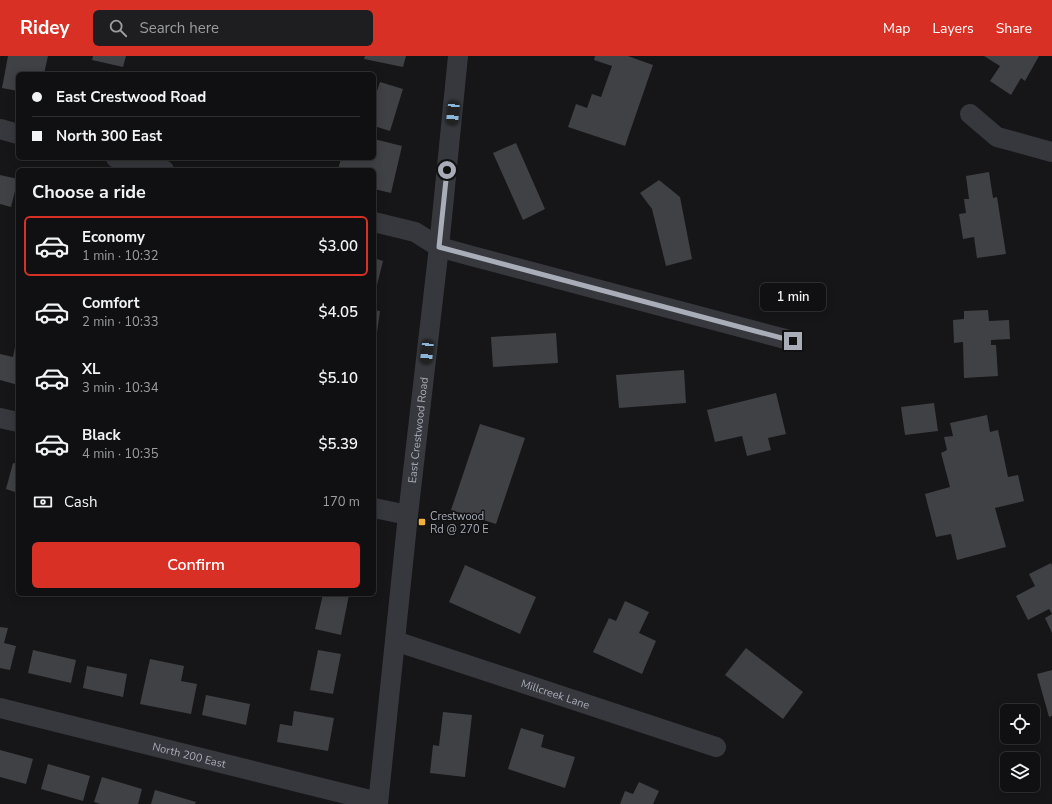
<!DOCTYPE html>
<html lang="en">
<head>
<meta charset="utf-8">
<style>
	body { margin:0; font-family:"Nunito Sans",sans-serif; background:#1e1e20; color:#f1f3f6; height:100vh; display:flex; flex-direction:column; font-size:15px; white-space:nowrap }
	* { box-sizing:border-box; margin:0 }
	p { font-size:13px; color:#9c9d9f }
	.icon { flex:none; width:22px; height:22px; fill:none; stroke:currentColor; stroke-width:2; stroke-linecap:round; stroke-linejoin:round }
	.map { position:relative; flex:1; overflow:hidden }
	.details { position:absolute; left:16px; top:112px; width:360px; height:428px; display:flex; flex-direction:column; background:#101012; border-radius:6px; box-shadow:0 2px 10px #0003,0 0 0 1px #303032 }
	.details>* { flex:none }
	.hud { position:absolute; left:16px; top:16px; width:360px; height:88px; border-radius:6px; box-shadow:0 2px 10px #0003,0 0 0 1px #303032; display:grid; align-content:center; height:88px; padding:0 16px; background:#101012 }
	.tools { position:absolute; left:1000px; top:648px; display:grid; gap:8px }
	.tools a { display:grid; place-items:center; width:40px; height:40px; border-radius:6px; background:#101012; box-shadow:0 2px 10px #0003,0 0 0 1px #303032; font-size:20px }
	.end { position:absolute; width:18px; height:18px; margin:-9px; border:5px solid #a8adb8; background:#111; box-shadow:0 0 0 2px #111 }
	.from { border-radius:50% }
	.bubble { position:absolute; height:28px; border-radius:6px; background:#101012; box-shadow:0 2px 10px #0003,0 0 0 1px #303032; font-size:13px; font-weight:600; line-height:28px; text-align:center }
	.car { position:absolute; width:12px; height:24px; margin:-12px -6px; border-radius:5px; box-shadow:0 0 3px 1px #0007; background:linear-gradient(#222 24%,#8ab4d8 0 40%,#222 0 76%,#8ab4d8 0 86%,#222 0) }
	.hud b { display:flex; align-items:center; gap:14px; height:38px; font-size:15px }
	.hud b+b { border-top:1px solid #303032 }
	.hud i { width:10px; height:10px; background:#f1f3f6 }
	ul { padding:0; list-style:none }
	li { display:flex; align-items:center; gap:12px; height:60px; margin:0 8px 6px; padding:0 8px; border:2px solid transparent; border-radius:6px }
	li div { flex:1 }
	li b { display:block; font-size:15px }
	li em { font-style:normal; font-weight:600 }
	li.on { border-color:#d93025 }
	li>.icon { width:36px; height:36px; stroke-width:1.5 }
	h2 { padding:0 16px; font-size:18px; line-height:48px }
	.pay { display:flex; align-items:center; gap:10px; height:44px; padding:0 16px; font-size:15px }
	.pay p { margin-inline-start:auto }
	.action { display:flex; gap:8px; margin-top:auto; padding:8px 16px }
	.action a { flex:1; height:46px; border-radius:6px; background:#d93025; color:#fff; font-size:16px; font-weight:600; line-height:46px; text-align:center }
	header { display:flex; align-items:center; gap:24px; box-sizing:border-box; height:56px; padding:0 20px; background:#d93025; color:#fff }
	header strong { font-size:19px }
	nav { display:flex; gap:22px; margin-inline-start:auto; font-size:14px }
	.search { width:280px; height:36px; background:#1e1e20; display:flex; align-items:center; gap:10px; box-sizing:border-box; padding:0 14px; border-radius:6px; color:#9c9d9f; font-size:15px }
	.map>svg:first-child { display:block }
	.building { fill:#404145 }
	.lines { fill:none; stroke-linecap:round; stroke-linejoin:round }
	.minor { stroke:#37383d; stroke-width:20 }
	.route { stroke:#a8adb8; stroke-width:5 }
	.poi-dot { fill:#f2b134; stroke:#111113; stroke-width:1.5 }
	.labels { text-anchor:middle; stroke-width:3; stroke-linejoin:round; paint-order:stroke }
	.street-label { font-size:11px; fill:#a8adb8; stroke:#111113 }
	.poi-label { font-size:11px; fill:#a8adb8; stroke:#111113; text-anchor:start }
</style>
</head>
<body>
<header>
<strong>Ridey</strong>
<div class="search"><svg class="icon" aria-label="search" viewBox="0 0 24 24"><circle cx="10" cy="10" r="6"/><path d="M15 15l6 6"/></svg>Search here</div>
<nav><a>Map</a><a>Layers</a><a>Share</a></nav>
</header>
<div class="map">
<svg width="1052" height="748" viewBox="0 0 1052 748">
	<rect width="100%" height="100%" fill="#161618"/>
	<!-- building -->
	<path class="building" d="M8,0H48L44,18H18V35L2,32Z
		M93,0H126L123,11L92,4Z
		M365,0H406L403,11L364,3Z
		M595,0H628L653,9L625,90L568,71L576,48L587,52L592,38L601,41L612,10L594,4Z
		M984,0H1039L1025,25L1021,22L1011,39L990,25L1000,10Z
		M380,26L403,33L390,75L374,70V44Z
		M374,83L402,90L391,137L374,133V114H338L341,102L357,104L358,102H374Z
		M516,87L545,153L523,164L493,97Z
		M989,116L993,142L997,141L1006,198L977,202L974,181L963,183L959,158L966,157L964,143H969L966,120Z
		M0,119L18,123L11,151L0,148Z
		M659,124L680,141L692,203L666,210L652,153L640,137Z
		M374,202L383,205L377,229H374Z
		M374,254L380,255L375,291L374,290Z
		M988,254L989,265L1009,264L1010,283L991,284V289H996L998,320L964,322L963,286L954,287L953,264L964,263V255Z
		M556,277L558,307L493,311L491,281Z
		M15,291L18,292V329L0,324V298L13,301Z
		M684,314L686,347L619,352L616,319Z
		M776,337L786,378L768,382L771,394L747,400L742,380L715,386L707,354Z
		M934,347L938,375L905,379L901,351Z
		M987,359L990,376L998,374L1008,421L1018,419L1024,445L995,452L1006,491L957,504L951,478L936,481L925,438L950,431L941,397L947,394L944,381L953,380L950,367Z
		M480,368L525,382L496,468L451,454Z
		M13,407L18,408V437L6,433Z
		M1051,507L1052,510V577L1045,562L1052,558L1049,553L1028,564L1016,540L1035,530L1029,518Z
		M465,509L536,541L520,578L449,546Z
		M323,538L349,539L341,579L315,573Z
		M625,545L649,556L639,577L656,585L642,618L593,596L609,562L616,565Z
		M0,571L8,572L4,587L16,590L10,614L0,612Z
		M746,592L803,636L783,663L725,619Z
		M33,594L76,604L71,627L28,617Z
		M318,594L341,598L333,638L310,634Z
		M150,603L184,610L181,625L197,628L191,658L140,648Z
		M87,610L127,618L123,641L83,632Z
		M1052,614V660L1049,661L1037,618Z
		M206,639L250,648L246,669L202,659Z
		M294,655L334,662L328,695L277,686L280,668L292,670Z
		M443,656L472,659L465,721L430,717L433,689L439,690Z
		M521,672L544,679L541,691L575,701L565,732L508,713Z
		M0,694L33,703L26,728L0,721Z
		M48,708L90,720L83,745L41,733Z
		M102,721L142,733L138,748H100L94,746Z
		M639,726L659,735L653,748H620L625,735L633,738Z
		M155,734L196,746L195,748H151Z"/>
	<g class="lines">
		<!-- minor -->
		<g class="minor">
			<path d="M970,58L997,81L1052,96"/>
			<path d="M0,73L18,78"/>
			<path d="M116,102L164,114"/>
			<path d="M374,166L415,176L439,191L468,199L793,285"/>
			<path d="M0,362L18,366"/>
			<path d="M374,452L408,459"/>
			<path id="s1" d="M395,585L716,691"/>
			<path id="s2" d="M0,652L378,746"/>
			<path id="s3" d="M378,748L408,459L439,191L458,0"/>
		</g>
	</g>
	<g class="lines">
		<!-- route -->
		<path class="route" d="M447,114L439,191L793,285"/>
	</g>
	<!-- markers -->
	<rect class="poi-dot" x="418" y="462" width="8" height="8" rx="2"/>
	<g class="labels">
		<!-- street labels -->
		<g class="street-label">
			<text dy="4" stroke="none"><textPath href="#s3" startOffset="376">East Crestwood Road</textPath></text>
			<text dy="4" stroke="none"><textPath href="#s1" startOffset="169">Millcreek Lane</textPath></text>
			<text dy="4" stroke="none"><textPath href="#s2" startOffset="195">North 200 East</textPath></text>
		</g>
		<!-- poi labels -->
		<g class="poi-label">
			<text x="430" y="464">Crestwood<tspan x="430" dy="13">Rd @ 270 E</tspan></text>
		</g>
	</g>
</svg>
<div class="tools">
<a><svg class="icon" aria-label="locate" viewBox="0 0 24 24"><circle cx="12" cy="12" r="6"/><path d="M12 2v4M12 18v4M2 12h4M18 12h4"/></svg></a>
<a><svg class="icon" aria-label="layers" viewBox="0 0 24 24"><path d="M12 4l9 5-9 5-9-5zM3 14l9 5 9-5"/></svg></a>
</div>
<i class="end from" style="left:447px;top:114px"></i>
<i class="end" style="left:793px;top:285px"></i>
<div class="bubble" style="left:760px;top:227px;width:66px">1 min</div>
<i class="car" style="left:453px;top:57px;rotate:186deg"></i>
<i class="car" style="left:427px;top:296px;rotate:186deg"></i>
<div class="hud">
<b><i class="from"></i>East Crestwood Road</b>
<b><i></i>North 300 East</b>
</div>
<section class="details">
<h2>Choose a ride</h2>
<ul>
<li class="on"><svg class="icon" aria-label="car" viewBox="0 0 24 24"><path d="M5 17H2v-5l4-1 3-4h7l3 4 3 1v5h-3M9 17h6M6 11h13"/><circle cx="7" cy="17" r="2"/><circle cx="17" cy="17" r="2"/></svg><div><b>Economy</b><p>1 min · 10:32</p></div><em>$3.00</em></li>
<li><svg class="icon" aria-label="car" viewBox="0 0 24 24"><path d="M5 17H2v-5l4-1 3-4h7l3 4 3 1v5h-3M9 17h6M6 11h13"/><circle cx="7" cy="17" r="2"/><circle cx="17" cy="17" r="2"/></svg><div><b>Comfort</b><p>2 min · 10:33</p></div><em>$4.05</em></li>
<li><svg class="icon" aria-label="car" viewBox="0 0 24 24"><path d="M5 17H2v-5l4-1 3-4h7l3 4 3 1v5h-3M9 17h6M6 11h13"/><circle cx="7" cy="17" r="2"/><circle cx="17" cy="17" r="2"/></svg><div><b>XL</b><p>3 min · 10:34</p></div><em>$5.10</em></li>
<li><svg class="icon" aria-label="car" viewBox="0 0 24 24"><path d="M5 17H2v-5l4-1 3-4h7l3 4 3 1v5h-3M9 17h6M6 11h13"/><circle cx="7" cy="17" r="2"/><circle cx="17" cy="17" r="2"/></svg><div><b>Black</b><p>4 min · 10:35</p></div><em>$5.39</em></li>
</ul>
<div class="pay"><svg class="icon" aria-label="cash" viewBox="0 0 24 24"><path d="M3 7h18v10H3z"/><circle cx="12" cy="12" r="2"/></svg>Cash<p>170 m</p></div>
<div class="action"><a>Confirm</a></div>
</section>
</div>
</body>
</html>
